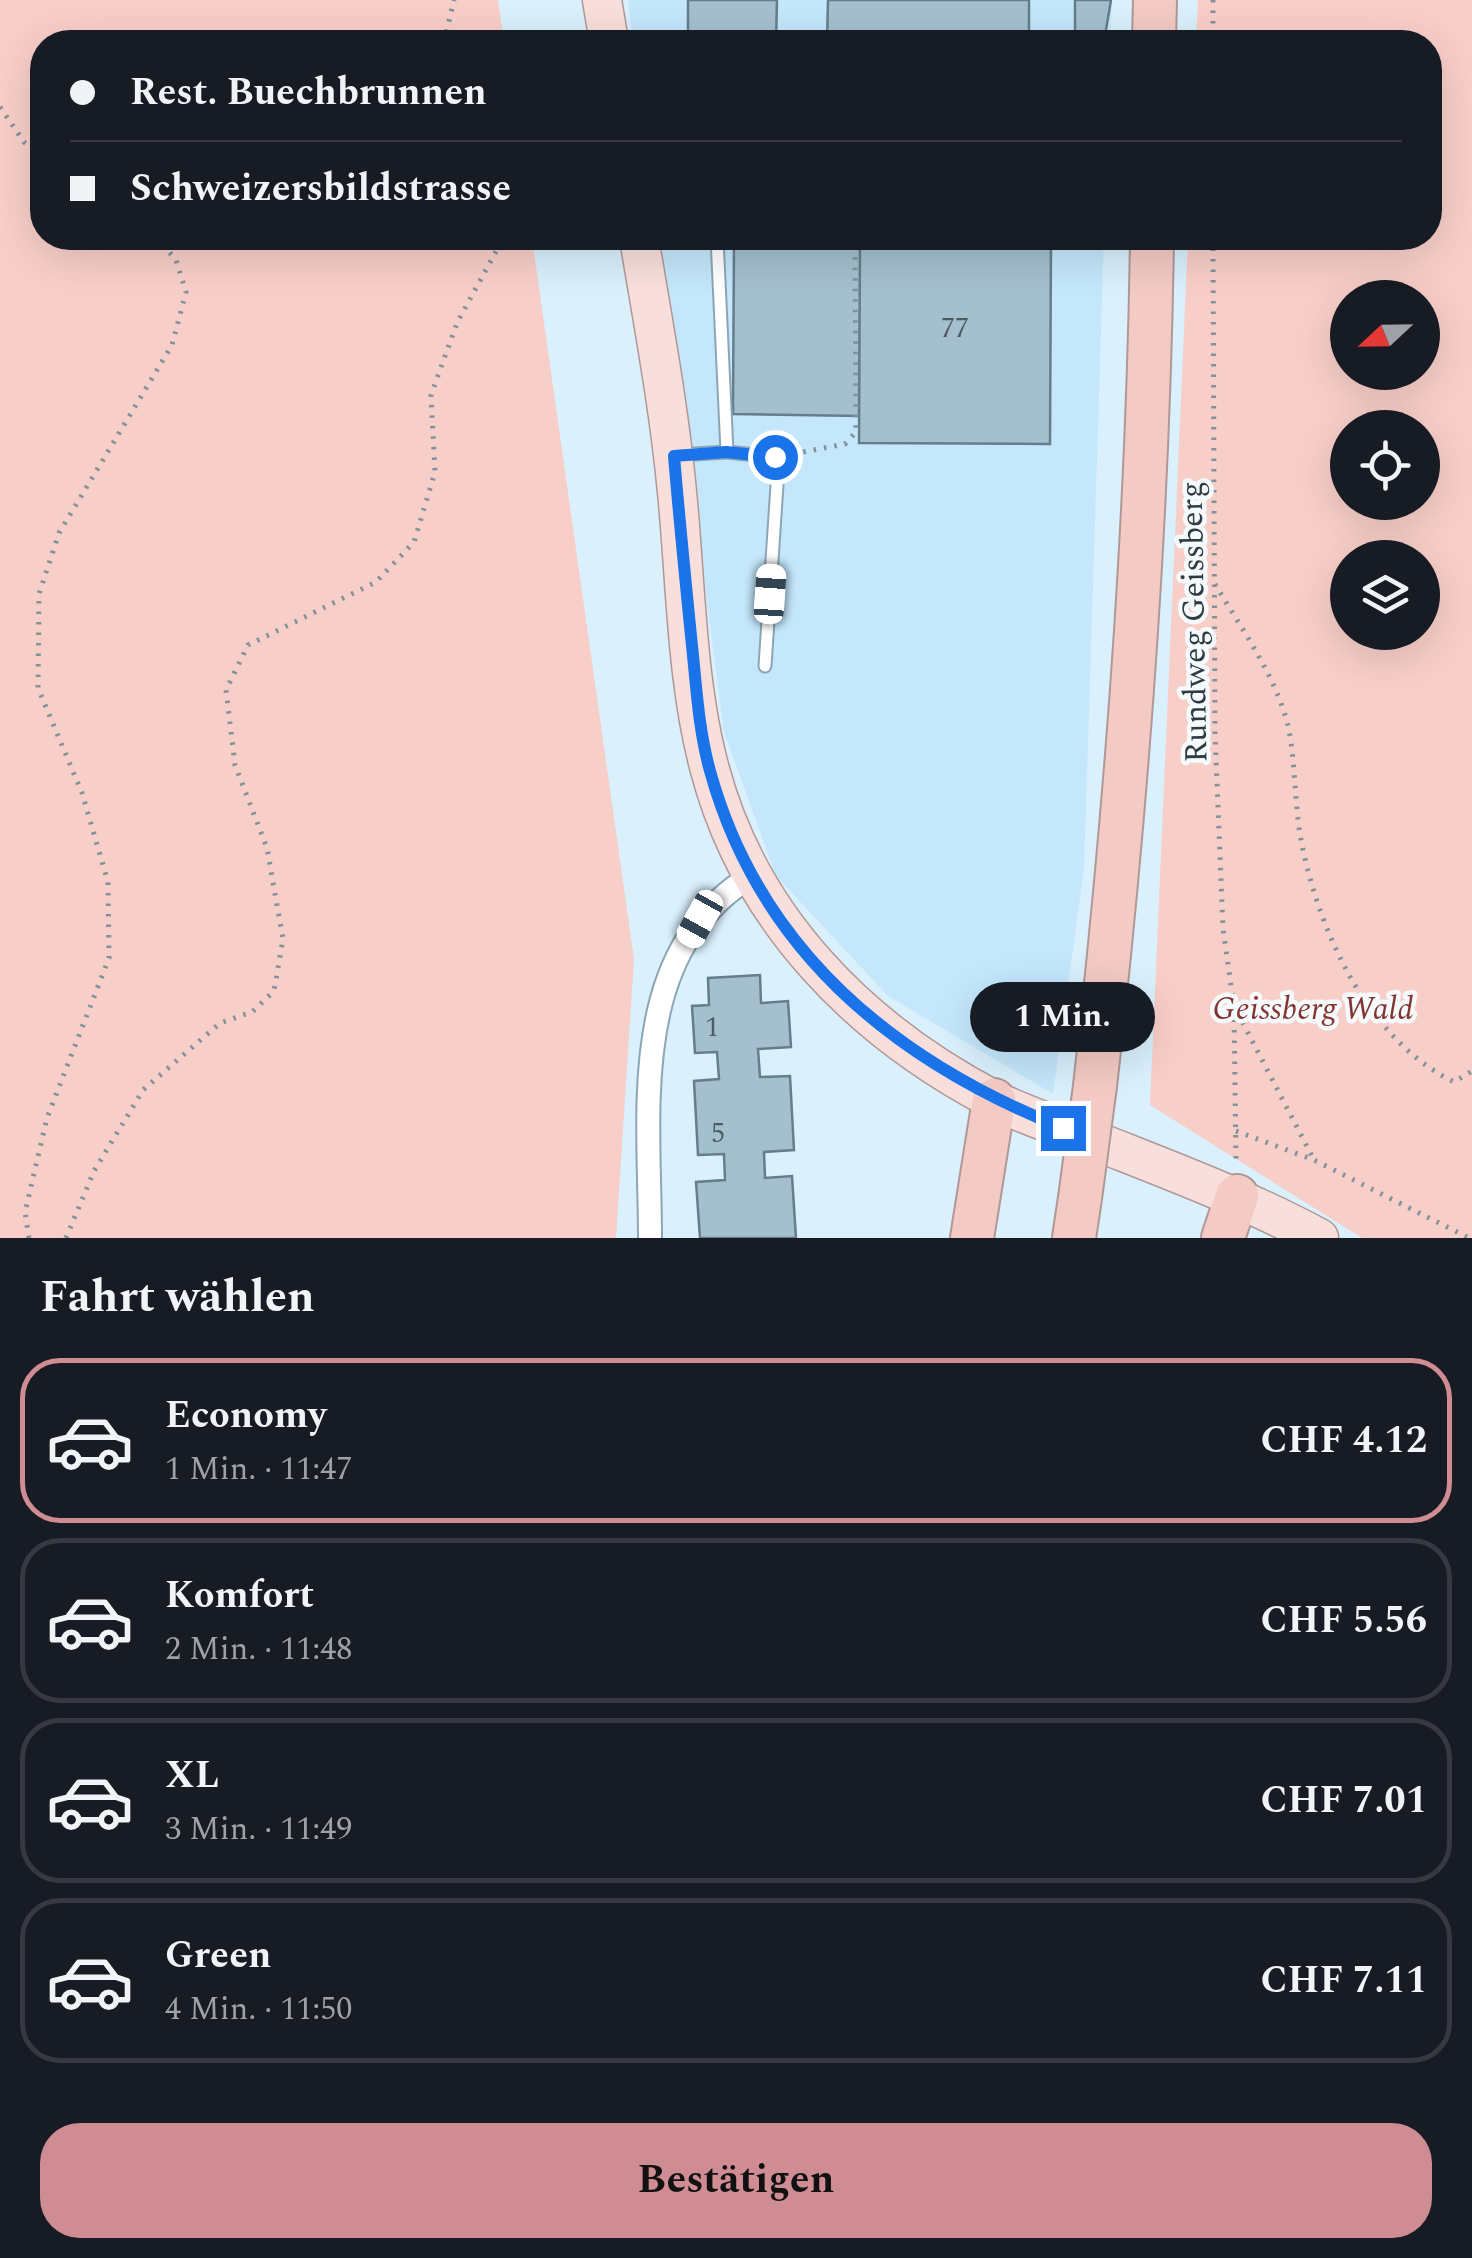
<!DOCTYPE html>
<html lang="de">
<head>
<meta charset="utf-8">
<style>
	body { margin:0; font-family:Spectral,serif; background:#242831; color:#f1f3f6; height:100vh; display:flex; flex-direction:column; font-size:38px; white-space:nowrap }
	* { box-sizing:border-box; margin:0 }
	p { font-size:32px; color:#9ea1a6 }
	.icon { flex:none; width:55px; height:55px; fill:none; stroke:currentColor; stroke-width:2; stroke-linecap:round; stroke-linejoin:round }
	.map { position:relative; height:1238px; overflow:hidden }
	.drawer { display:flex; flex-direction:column; background:#171b24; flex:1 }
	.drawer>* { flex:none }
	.hud { position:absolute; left:30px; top:30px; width:1412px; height:220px; border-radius:40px; box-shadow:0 10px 40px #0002; display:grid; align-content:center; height:220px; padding:0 40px; background:#171b24 }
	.needle { width:65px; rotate:248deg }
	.fabs { position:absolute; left:1330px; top:280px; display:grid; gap:20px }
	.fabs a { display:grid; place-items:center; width:110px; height:110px; border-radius:50%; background:#171b24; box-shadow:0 10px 40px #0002; font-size:50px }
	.end { position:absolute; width:45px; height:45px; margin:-22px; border:12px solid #1a73e8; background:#fff; box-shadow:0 0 0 5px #fff }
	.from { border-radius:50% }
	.bubble { position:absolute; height:70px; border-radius:35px; background:#171b24; box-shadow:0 10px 40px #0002; font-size:32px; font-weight:700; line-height:70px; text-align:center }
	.car { position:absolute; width:30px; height:60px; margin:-30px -15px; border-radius:12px; box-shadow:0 0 8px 2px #0007; background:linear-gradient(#fff 24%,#345 0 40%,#fff 0 76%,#345 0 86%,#fff 0) }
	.hud b { display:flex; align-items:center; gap:35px; height:95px; font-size:38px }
	.hud b+b { border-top:2px solid #363941 }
	.hud i { width:25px; height:25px; background:#f1f3f6 }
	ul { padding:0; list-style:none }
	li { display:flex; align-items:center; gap:30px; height:165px; margin:0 20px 15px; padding:0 20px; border:5px solid #363941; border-radius:40px }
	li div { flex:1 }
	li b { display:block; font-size:38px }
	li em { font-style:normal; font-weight:700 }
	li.active { border-color:#cf8c92 }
	li>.icon { width:90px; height:90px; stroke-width:1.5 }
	h2 { padding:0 40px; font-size:45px; line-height:120px }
	.action { display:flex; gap:20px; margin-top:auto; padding:20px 40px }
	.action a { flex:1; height:115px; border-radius:40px; background:#cf8c92; color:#111; font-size:40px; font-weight:700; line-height:115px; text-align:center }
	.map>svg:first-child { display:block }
	.built { fill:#c4e7fb }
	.green { fill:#f8cec8; fill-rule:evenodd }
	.building { fill:#a4bfce; stroke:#657e8c; stroke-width:2.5 }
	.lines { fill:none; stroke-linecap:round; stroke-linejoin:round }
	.lane-casing { stroke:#8ca6b5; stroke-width:15 }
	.street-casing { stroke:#8ca6b5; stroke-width:26 }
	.primary-casing { stroke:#af9896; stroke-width:41 }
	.highway-casing { stroke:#af9896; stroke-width:46 }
	.path { stroke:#82929b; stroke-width:5; stroke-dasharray:2.5 8; stroke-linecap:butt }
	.lane { stroke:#fff; stroke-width:11 }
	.street { stroke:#fff; stroke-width:22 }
	.primary { stroke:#f8dfdc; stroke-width:38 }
	.highway { stroke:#f3cac4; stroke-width:42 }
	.highway-bridge-casing { stroke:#af9896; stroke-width:46; stroke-linecap:butt }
	.highway-bridge { stroke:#f3cac4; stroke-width:42 }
	.route { stroke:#1a73e8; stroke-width:12 }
	.labels { text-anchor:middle; stroke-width:9; stroke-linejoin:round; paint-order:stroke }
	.number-label { font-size:28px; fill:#4d5c64 }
	.street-label { font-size:32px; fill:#303b41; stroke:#f5fafd }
	.park-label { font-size:32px; font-style:italic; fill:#84332e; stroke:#f5fafd }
</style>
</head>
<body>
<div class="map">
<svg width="1472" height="1238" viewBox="0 0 1472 1238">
	<rect width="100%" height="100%" fill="#daf0fd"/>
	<!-- built -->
	<path class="built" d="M628,0H1112L1110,42H633Z
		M659,238H1104L1084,869L1053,1094L888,996L776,876L724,732Z"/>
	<!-- green -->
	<path class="green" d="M0,0H498L504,42H42V238H532L634,959L616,1238H0Z
		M1198,0H1472V1238H1362L1150,1105L1188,238H1430V42H1196ZM1348,298H1422V372H1348ZM1348,428H1422V502H1348ZM1348,558H1422V632H1348Z"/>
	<!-- building -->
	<path class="building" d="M688,0H777L776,42H688Z
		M828,0H1029V42H827Z
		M1075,0H1111L1104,42H1075Z
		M734,238H860L859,416L733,414Z
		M860,238H1051L1050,444L859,443Z
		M760,975L761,1003L788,1001L791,1047L758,1049L760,1077L790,1076L794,1150L764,1152L765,1178L792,1176L796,1238H700L696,1182L725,1180L724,1154L698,1155L694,1081L719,1079L717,1052L695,1053L692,1006L709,1005L708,978Z"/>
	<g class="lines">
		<!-- lane casing -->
		<g class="lane-casing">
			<path id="lane" d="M717,238L727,452
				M678,455L727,452L775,457L777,485L765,666"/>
		</g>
		<!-- street casing -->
		<g class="street-casing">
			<path id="street" d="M650,1238C650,1111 626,951 753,875"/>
		</g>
		<!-- primary casing -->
		<g class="primary-casing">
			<path id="primary" d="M602,0L609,42
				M639,238C653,322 669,407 677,492C686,583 686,682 710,770C750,919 859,1029 992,1099C1021,1114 1053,1124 1083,1136C1163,1168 1243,1197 1319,1238"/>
		</g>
		<!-- highway casing -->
		<g class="highway-casing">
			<path id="highway" d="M1154,42L1155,0
				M1095,1086C1127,803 1148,522 1152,238
				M972,1238L994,1100
				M1074,1238L1080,1198
				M1223,1238L1237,1196"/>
		</g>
		<!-- path -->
		<path class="path" d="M1213,0V42
			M444,42L454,0
			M0,107L24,142L42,157
			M1213,238L1215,733L1223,929L1234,1006L1314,1160
			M793,454L845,444L856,432L855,238
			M1215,584C1241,628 1276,676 1288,726C1296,763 1294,802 1301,840C1319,932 1367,1039 1454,1082L1472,1071
			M1234,1009L1236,1163
			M1236,1131L1314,1160L1469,1238
			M29,1238L25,1212L47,1118L109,958L108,882L82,793L38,688L39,594L59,533L172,345L186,292L176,260L157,238
			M66,1238L94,1171L143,1090L220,1023L252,1012L274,991L283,939L267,848L235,765L226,690L248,645L376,582L414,542L435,472L431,395L457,323L500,244L498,238"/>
		<!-- lane -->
		<use href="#lane" class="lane"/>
		<!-- street -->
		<use href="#street" class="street"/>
		<!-- primary -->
		<use href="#primary" class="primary"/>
		<!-- highway -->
		<use href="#highway" class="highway"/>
		<!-- highway-bridge casing -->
		<g class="highway-bridge-casing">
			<path id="highway-bridge" d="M1080,1198L1095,1086"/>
		</g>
		<!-- highway-bridge -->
		<use href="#highway-bridge" class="highway-bridge"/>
	</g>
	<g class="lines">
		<!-- route -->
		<path class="route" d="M775,457L726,452L674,456C679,516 685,576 691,636C696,681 698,728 710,771C760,952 895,1061 1063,1128"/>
	</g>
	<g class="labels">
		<!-- number labels -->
		<g class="number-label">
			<text x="955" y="337">77</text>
			<text x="712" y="1036">1</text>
			<text x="718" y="1142">5</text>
		</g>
		<!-- street labels -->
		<g class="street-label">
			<text transform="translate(1193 622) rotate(-91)" y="11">Rundweg Geissberg</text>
		</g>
		<!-- park labels -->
		<g class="park-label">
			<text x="1313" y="1019">Geissberg Wald</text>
		</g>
	</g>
</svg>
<div class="fabs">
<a><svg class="needle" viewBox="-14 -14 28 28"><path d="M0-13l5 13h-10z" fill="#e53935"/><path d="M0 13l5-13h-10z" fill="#9ea1a6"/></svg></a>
<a><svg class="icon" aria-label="locate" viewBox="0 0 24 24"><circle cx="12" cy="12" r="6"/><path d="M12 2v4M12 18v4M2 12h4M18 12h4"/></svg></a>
<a><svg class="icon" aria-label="layers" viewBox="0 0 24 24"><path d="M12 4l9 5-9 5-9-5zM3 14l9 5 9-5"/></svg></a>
</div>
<i class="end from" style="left:775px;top:457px"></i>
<i class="end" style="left:1063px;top:1128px"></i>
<div class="bubble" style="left:970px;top:982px;width:185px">1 Min.</div>
<i class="car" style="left:770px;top:594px;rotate:4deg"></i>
<i class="car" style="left:700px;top:919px;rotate:209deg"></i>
<div class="hud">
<b><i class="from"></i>Rest. Buechbrunnen</b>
<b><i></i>Schweizersbildstrasse</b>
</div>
</div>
<section class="drawer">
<h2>Fahrt wählen</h2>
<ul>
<li class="active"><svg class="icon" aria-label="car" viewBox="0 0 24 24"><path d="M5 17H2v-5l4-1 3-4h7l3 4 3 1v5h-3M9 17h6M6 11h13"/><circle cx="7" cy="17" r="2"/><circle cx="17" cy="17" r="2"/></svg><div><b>Economy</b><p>1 Min. · 11:47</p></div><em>CHF 4.12</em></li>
<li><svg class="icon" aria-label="car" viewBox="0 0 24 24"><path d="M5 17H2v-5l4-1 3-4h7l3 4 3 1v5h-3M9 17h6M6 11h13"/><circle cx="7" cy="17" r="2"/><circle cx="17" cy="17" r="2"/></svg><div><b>Komfort</b><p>2 Min. · 11:48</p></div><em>CHF 5.56</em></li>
<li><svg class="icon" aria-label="car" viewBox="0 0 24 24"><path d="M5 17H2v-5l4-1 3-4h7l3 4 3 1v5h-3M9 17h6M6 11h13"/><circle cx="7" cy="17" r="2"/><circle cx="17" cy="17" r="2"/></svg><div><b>XL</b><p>3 Min. · 11:49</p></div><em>CHF 7.01</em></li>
<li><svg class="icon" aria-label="car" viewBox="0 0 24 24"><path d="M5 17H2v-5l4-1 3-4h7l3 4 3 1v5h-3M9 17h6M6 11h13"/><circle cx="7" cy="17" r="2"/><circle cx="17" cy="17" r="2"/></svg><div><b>Green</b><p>4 Min. · 11:50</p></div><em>CHF 7.11</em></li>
</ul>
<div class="action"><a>Bestätigen</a></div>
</section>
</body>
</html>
